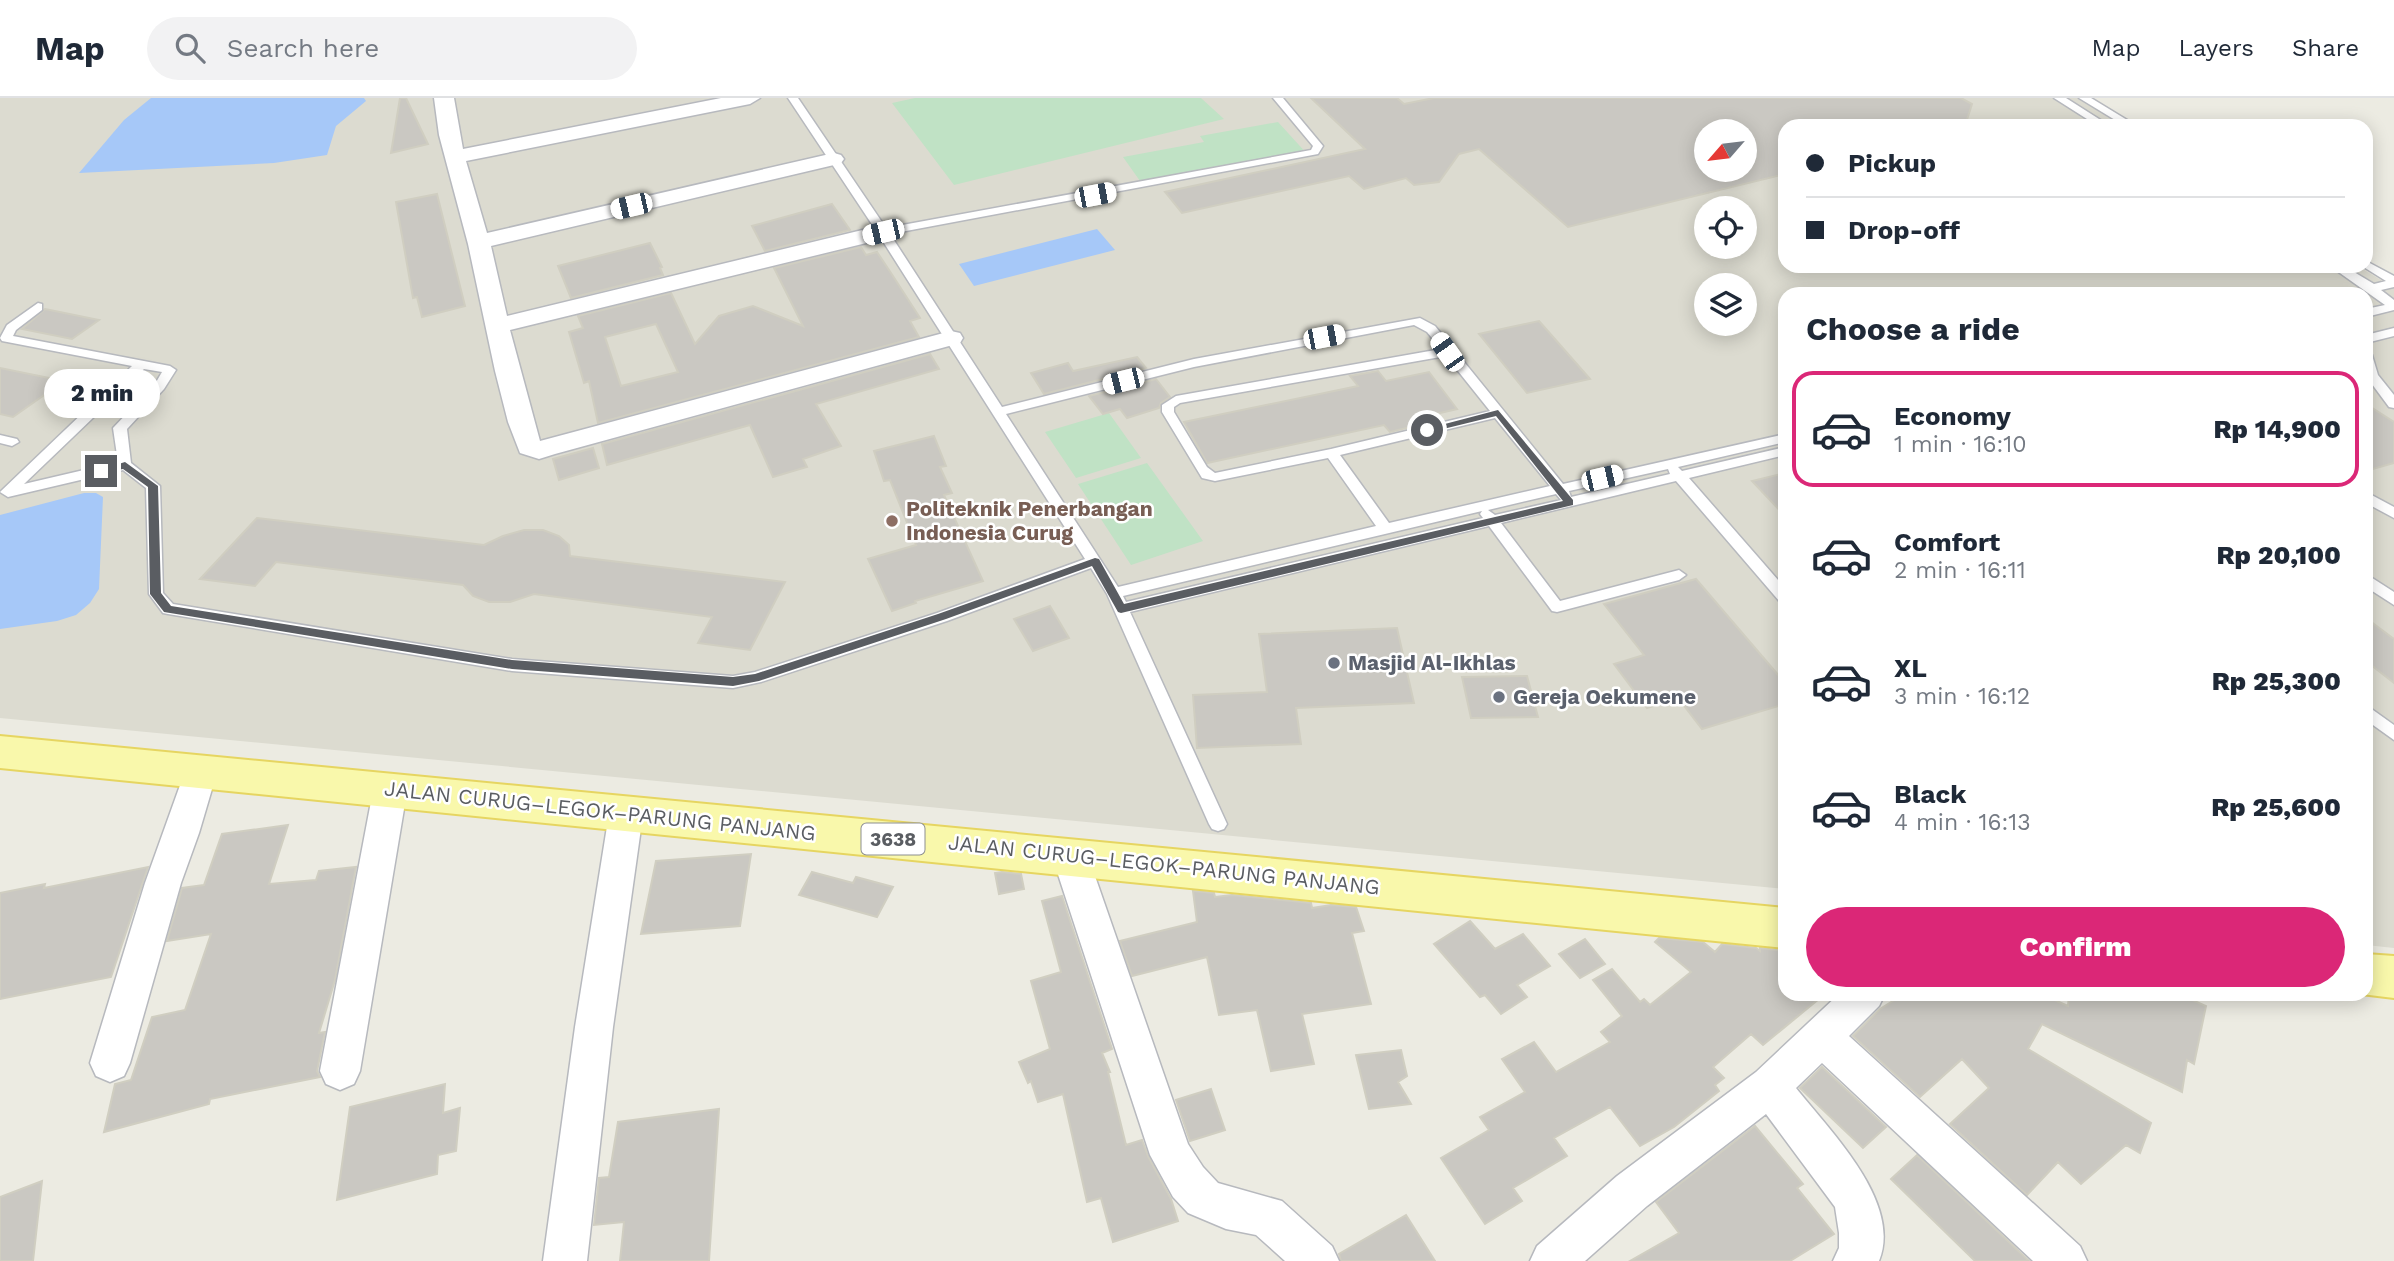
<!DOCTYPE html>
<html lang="en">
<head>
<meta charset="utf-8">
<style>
	body { margin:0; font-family:"Work Sans",sans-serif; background:#f2f2f3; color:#1f2937; height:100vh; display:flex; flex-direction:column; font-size:26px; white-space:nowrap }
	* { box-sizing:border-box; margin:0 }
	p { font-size:23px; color:#747a83 }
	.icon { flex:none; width:38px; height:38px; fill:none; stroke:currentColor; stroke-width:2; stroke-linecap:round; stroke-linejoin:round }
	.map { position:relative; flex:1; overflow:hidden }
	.details { position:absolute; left:1778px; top:189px; width:595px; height:714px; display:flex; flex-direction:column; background:#fff; border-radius:21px; box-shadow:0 4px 18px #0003 }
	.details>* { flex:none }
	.banner { position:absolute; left:1778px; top:21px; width:595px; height:154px; border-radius:21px; box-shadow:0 4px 18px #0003; display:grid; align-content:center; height:154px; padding:0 28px; background:#fff }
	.needle { width:46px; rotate:242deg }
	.buttons { position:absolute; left:1694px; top:21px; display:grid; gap:14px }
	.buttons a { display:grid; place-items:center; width:63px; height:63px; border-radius:50%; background:#fff; box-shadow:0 4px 18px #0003; font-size:35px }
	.end { position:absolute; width:32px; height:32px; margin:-16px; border:9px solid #5a5d62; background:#fff; box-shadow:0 0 0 4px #fff }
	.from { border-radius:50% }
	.bubble { position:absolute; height:49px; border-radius:24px; background:#fff; box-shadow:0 4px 18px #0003; font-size:23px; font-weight:800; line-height:49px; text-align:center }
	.car { position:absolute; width:21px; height:42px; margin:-21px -10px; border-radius:9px; box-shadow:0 0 5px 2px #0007; background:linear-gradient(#fff 24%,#345 0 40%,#fff 0 76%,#345 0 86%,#fff 0) }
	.banner b { display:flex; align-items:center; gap:24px; height:66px; font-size:26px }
	.banner b+b { border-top:2px solid #e0e1e3 }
	.banner i { width:18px; height:18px; background:#1f2937 }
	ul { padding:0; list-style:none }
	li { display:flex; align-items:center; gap:21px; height:116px; margin:0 14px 10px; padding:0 14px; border:4px solid transparent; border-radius:21px }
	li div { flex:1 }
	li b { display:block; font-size:26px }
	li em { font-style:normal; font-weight:800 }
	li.selected { border-color:#db2777 }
	li>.icon { width:63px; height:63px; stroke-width:1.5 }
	h2 { padding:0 28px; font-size:32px; line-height:84px }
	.action { display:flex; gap:14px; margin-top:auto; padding:14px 28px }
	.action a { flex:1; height:80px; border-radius:42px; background:#db2777; color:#fff; font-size:28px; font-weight:800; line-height:80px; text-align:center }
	header { display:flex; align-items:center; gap:42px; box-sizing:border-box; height:98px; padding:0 35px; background:#fff; border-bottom:2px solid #e0e1e3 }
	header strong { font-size:33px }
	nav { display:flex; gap:38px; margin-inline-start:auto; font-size:24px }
	.search { width:490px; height:63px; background:#f2f2f3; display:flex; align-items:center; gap:18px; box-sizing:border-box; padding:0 24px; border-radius:38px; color:#747a83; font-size:26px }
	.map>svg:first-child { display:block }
	.education { fill:#dcdbd0; fill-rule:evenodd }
	.green { fill:#c0e2c5 }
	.water { fill:#a6c8f8 }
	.building { fill:#cac8c2; stroke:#d0cec1; stroke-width:2; fill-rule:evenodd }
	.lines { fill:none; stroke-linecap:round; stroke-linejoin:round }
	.service-casing { stroke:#b7b9be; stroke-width:3 }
	.minor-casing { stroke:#b7b9be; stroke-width:3 }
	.primary-casing { stroke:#e6d561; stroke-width:4 }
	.service { fill:#fff; fill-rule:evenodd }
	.minor { fill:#fff; fill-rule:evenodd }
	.primary { fill:#f9f8ab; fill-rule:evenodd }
	.route { fill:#5a5d62 }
	.education-dot { fill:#8d6e63; stroke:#fff; stroke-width:2.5 }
	.worship-dot { fill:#6b7280; stroke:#fff; stroke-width:2.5 }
	.labels { text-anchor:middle; stroke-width:5; stroke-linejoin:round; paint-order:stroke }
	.shield { fill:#fff; stroke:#8c8e91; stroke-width:2 }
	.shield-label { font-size:19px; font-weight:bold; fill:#5a5d62 }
	.education-label { font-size:21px; font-weight:bold; fill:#785e54; stroke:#fff; text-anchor:start }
	.worship-label { font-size:21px; font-weight:bold; fill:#5b616d; stroke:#fff; text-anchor:start }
	.street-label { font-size:21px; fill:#5a5d62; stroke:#fff }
</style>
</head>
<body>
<header>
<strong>Map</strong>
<div class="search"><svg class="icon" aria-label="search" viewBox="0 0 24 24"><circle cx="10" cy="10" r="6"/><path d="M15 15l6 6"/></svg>Search here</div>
<nav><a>Map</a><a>Layers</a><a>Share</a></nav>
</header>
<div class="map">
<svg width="2394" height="1163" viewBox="0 0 2394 1163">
	<rect width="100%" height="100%" fill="#ecebe2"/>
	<!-- education -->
	<path class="education" d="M0,0H2082L2128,28H1785V168H2358L2394,190V850L2366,847V196H1785V791L0,620ZM1706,33H1745V72H1706ZM1706,110H1745V149H1706ZM1706,187H1745V226H1706Z"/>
	<!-- green -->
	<path class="green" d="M915,0H1201L1224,21L954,87L892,5Z
		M1278,24L1309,58L1229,73L1223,67L1140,83L1123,59L1204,44L1200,38Z
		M1109,315L1141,360L1076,380L1045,334Z
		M1147,365L1203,443L1131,467L1078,386Z"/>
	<!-- water -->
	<path class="water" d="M151,0H364L366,3L336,28L327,57L274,65L79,75L124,22Z
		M1097,131L1115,152L974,188L959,166Z
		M84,395H96L103,399L99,491L90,505L76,517L57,523L0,531V417Z"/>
	<!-- building -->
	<path class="building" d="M400,0H406L428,46L391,55Z
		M1311,0H1397L1404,6L1434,0H1961L1972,6L1965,28H1834L1826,23L1802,28H1785V76L1568,129L1479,51L1459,56L1439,84L1414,87L1406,80L1364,91L1349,78L1182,115L1165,94L1365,51ZM1706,33H1745V72H1706Z
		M437,96L465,208L422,219L417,199L413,200L396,104Z
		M832,106L850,132L765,153L752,128Z
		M650,145L662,169L660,170L663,177L571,200L558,168Z
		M861,149L866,157L877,154L891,175L920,220L910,223L919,239L598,325L589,283L584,285L569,234L583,230L578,218L671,195L695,246L719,218L753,208L803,228L774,170ZM656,226L678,274L621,288L605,239Z
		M45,211L99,222L72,241L22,231Z
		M1539,223L1590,281L1527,295L1479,236Z
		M930,256L939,271L816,306L841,348L803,361L807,369L773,379L750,327L607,367L602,346Z
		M1137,259L1146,270L1044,296L1031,275L1068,265L1073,273Z
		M0,270L64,283L13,319L0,316Z
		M1378,273L1386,283L1429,274L1457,311L1414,321L1419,327L1390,334L1384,327L1207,365L1184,324L1358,288L1350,278Z
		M1156,281L1170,299L1161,305L1159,310L1127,320L1120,311L1103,316L1089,298Z
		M2366,306L2394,324V365L2366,373Z
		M934,338L946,368L940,369L952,395L944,397L983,483L915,503L916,505L892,513L868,461L916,447L890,382L884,383L874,353Z
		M593,350L599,370L559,382L553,361Z
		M1785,375V418L1752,383Z
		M257,420L484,447L503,438L524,432H543L559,438L569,447L570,458L785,484L750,552L698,545L712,519L534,496L510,504H489L473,498L463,487L276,464L255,488L200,481Z
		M1696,481L1785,585V606L1702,631L1678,600L1647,610L1614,566L1644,557L1604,506Z
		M1050,508L1069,540L1033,553L1014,521Z
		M2366,520L2394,541V585L2366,563Z
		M1397,530L1414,605L1296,610L1301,646L1197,650L1193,597L1267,594L1259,536Z
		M1527,578L1538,619L1471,620L1462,579Z
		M288,727L269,786L316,782L319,773L356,769L335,882L319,935L325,934L317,973L320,979L210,1001L209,1006L104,1034L115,986L131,982L152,919L185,912L211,836L167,843L182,790L204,787L222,736Z
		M751,756L740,828L641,836L656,763Z
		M148,769L111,879L0,901V795L45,786L44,790Z
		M812,774L853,785L856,779L893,789L877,819L799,797Z
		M1002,774L1021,776L1024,791L999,796L995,775Z
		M1193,793L1214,795L1215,799L1232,797L1311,805L1312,810L1331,807L1356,809L1364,833L1352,835L1371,906L1302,916L1314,966L1271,973L1257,912L1219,917L1207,859L1132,878L1120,843L1197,824Z
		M1062,798L1112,951L1102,955L1110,974H1108L1126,1047L1142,1042L1148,1058L1171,1101L1178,1123L1113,1144L1101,1100L1087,1104L1063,996L1038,1004L1031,983L1028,985L1019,964L1050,951L1031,883L1061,874L1042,803Z
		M1470,823L1495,851L1523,836L1550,868L1517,887L1527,899L1501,916L1485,897L1480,899L1434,846Z
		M1659,840L1703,844L1715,854L1722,846L1756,850L1760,853V850L1785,853V896H1825L1763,947L1751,936L1713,969L1724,980L1715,987L1719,993L1674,1029L1640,1048L1610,1009L1554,1040L1567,1058L1513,1090L1522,1103L1485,1126L1441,1060L1489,1032L1480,1019L1525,994L1502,961L1534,944L1556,974L1610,944L1601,934L1622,918L1593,882L1612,871L1640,904L1644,901L1650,907L1691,874L1655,844Z
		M1585,841L1605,866L1580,880L1559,856Z
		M1904,896H2041L2068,908L2069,896H2179L2206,908L2194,966L2187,962L2182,994L2042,926L2028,951L2151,1025L2140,1055L2126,1047L2081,1086L2058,1064L2027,1097L1950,1026L1989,990L1962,961L1920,999L1853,938L1880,911Z
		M1401,952L1407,978L1398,984L1411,1006L1369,1011L1356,957Z
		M1822,969L1886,1029L1863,1050L1800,990Z
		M445,986L443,1015L460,1010L456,1053L438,1057L437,1076L337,1102L350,1009Z
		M1211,991L1225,1032L1190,1043L1176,1002Z
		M719,1011L709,1163H620L624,1124L594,1127L599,1080L609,1079L618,1024Z
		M1755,1028L1803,1086L1797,1090L1834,1136L1790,1163H1630L1679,1135L1656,1104Z
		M1917,1057L2029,1163H1975L1891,1081Z
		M42,1083L33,1163H0V1099Z
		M1406,1117L1435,1163H1341L1339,1156Z"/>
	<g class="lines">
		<!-- service casing -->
		<g class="service-casing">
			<path id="service" d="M788,0H798L886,130L1311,52L1313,48L1273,0H1283L1323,48L1318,56L890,136L1002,309L1194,261L1420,220L1435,228L1563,386L1785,336V344L1678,369L1682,373L1785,349V357L1689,380L1785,490V505L1780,504L1676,383L1501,425L1560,503L1679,472L1686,477L1679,482L1557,514L1552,513L1489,428L1130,514L1227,726L1224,731L1218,733L1212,731L1209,726L1107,496L1091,470L947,523L761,584L733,590L512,573L168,516L163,515L149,496L146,390L123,372L8,399L0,394L132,268L2,243L0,240L7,227L38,205L42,206V212L16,232L13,238L170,268L176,272L164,291L127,331L131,365L160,388L163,495L173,506L512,561L733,578L755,574L937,515L1085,461L877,134ZM1414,227L1427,234L1441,251L1176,298L1162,307V314L1202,380L1215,383L1328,360L1376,428L1118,489L1006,316L1194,269ZM1446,258L1490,313L1331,351L1215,375L1207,369L1174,314V309L1180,305ZM144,271L162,274L155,286L113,330L118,364L24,386ZM1495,320L1550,388L1389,425L1340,357ZM1668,371L1670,376L1571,399L1569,393ZM1556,396L1561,402L1495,417L1488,412ZM1482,413L1480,416L1483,420L1126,504L1123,498Z
				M2054,0H2066L2110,28H2098Z
				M2079,0H2091L2137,28H2125Z
				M2366,163L2394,178V189L2381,192L2394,202V212L2366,219V211L2385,207L2330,168H2344L2374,186L2386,183L2362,168H2366Z
				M2394,230V238L2366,245V237Z
				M2366,253L2372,257L2378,277L2394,297V310L2389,309L2366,278Z
				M0,337L17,341L19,344L12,348L0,345Z
				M2366,394L2394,409V420L2366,405Z
				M2366,476L2394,494V507L2366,489Z
				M2366,607L2394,627V642L2366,622Z"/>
		</g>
		<!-- minor casing -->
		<g class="minor-casing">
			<path id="minor" d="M434,0H454L463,51L721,0H760L750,6L466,63L487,135L834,55L841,57L844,61L841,65L834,67L491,148L507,218L883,127L891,129L894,134L891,139L510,232L540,343L951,233L960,235L963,240L960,245L555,356L539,361L520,355L508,324L495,273L468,146L439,37Z
				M200,661L212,665L217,674L199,735L181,785L130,965L124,978L110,984L96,978L90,965L145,785L188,665Z
				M390,679L402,683L407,693L360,973L354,986L340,992L326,986L320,973L373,693L378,683Z
				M626,702L638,706L643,716L613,929L587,1163H543L575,929L609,716L614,706Z
				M1070,743L1082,747L1088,758L1188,1046L1203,1069L1218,1085L1282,1103L1332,1148L1339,1163H1285L1256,1137L1226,1131L1188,1115L1173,1099L1150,1057L1052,758L1058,747Z
				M1839,896H1885L1879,908L1849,938L2080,1148L2087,1163H2033L1822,965L1796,990C1829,1032 1903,1104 1879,1163H1833L1839,1150V1135L1835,1109L1766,1016L1647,1108L1585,1163H1530L1537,1148L1617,1078L1756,974Z"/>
		</g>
		<!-- primary casing -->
		<g class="primary-casing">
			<path id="primary" d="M0,638L1785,810V850L0,670Z
				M2366,856L2394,858V900L2361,896H2366Z"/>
		</g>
		<!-- service -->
		<use href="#service" class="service"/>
		<!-- minor -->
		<use href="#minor" class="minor"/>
		<!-- primary -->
		<use href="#primary" class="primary"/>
	</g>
	<!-- route -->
	<path class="route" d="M1498,312L1573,402V407L1121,515L1118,514L1092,468L946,521L759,583L733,588L512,571L164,514L150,496L148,389L123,371L101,376L96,373L125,364L158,388L161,495L171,508L512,562L733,579L755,576L938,516L1095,460L1099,461L1124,506L1563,403L1496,318L1427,335L1422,332Z"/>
	<!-- markers -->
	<circle class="education-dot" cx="892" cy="423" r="7"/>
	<g class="worship-dot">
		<circle cx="1334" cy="565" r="7"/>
		<circle cx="1499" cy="599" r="7"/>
	</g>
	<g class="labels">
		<!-- shield labels -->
		<rect class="shield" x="861.5" y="725.5" width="63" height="31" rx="5"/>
		<g class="shield-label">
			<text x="893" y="748">3638</text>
		</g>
		<!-- education labels -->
		<g class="education-label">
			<text x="906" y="418">Politeknik Penerbangan<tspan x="906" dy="24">Indonesia Curug</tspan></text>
		</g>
		<!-- worship labels -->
		<g class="worship-label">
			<text x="1348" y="572">Masjid Al-Ikhlas</text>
			<text x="1513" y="606">Gereja Oekumene</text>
		</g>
		<!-- street labels -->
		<g class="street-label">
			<text transform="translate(600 713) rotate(6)" y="7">JALAN CURUG–LEGOK–PARUNG PANJANG</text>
			<text transform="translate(1164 767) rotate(6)" y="7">JALAN CURUG–LEGOK–PARUNG PANJANG</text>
		</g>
	</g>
</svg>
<div class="buttons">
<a><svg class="needle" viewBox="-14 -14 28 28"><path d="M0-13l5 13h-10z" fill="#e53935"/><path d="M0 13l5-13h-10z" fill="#747a83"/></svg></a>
<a><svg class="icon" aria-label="locate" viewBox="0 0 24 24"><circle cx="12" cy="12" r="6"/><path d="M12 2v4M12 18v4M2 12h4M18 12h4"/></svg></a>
<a><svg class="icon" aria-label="layers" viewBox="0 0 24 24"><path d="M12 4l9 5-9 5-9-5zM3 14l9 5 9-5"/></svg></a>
</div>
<i class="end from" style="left:1427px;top:332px"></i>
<i class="end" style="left:101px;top:373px"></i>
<div class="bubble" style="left:44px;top:271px;width:116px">2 min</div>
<i class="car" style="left:1095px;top:97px;rotate:79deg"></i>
<i class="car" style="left:631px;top:108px;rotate:257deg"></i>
<i class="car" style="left:883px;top:134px;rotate:257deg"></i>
<i class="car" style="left:1324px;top:239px;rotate:79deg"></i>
<i class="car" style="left:1447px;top:254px;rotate:325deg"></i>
<i class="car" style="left:1123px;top:283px;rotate:256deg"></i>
<i class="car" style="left:1602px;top:380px;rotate:77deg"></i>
<div class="banner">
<b><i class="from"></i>Pickup</b>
<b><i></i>Drop-off</b>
</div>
<section class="details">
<h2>Choose a ride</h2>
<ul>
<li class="selected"><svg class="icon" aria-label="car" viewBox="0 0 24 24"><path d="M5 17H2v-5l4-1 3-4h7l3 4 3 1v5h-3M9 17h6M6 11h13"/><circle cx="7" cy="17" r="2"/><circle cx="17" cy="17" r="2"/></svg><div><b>Economy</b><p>1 min · 16:10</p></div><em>Rp 14,900</em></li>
<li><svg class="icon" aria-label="car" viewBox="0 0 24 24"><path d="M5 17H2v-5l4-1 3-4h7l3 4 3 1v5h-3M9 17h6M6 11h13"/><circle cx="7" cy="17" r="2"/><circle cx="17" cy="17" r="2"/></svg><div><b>Comfort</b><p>2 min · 16:11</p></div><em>Rp 20,100</em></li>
<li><svg class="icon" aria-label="car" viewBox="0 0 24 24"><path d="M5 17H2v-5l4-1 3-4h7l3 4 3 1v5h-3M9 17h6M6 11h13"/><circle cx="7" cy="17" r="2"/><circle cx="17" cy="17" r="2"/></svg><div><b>XL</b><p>3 min · 16:12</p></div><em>Rp 25,300</em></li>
<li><svg class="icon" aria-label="car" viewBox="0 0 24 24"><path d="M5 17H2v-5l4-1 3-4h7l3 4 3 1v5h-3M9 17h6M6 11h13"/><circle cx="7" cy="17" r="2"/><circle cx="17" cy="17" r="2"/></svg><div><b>Black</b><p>4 min · 16:13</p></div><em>Rp 25,600</em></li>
</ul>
<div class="action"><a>Confirm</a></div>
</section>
</div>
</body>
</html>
